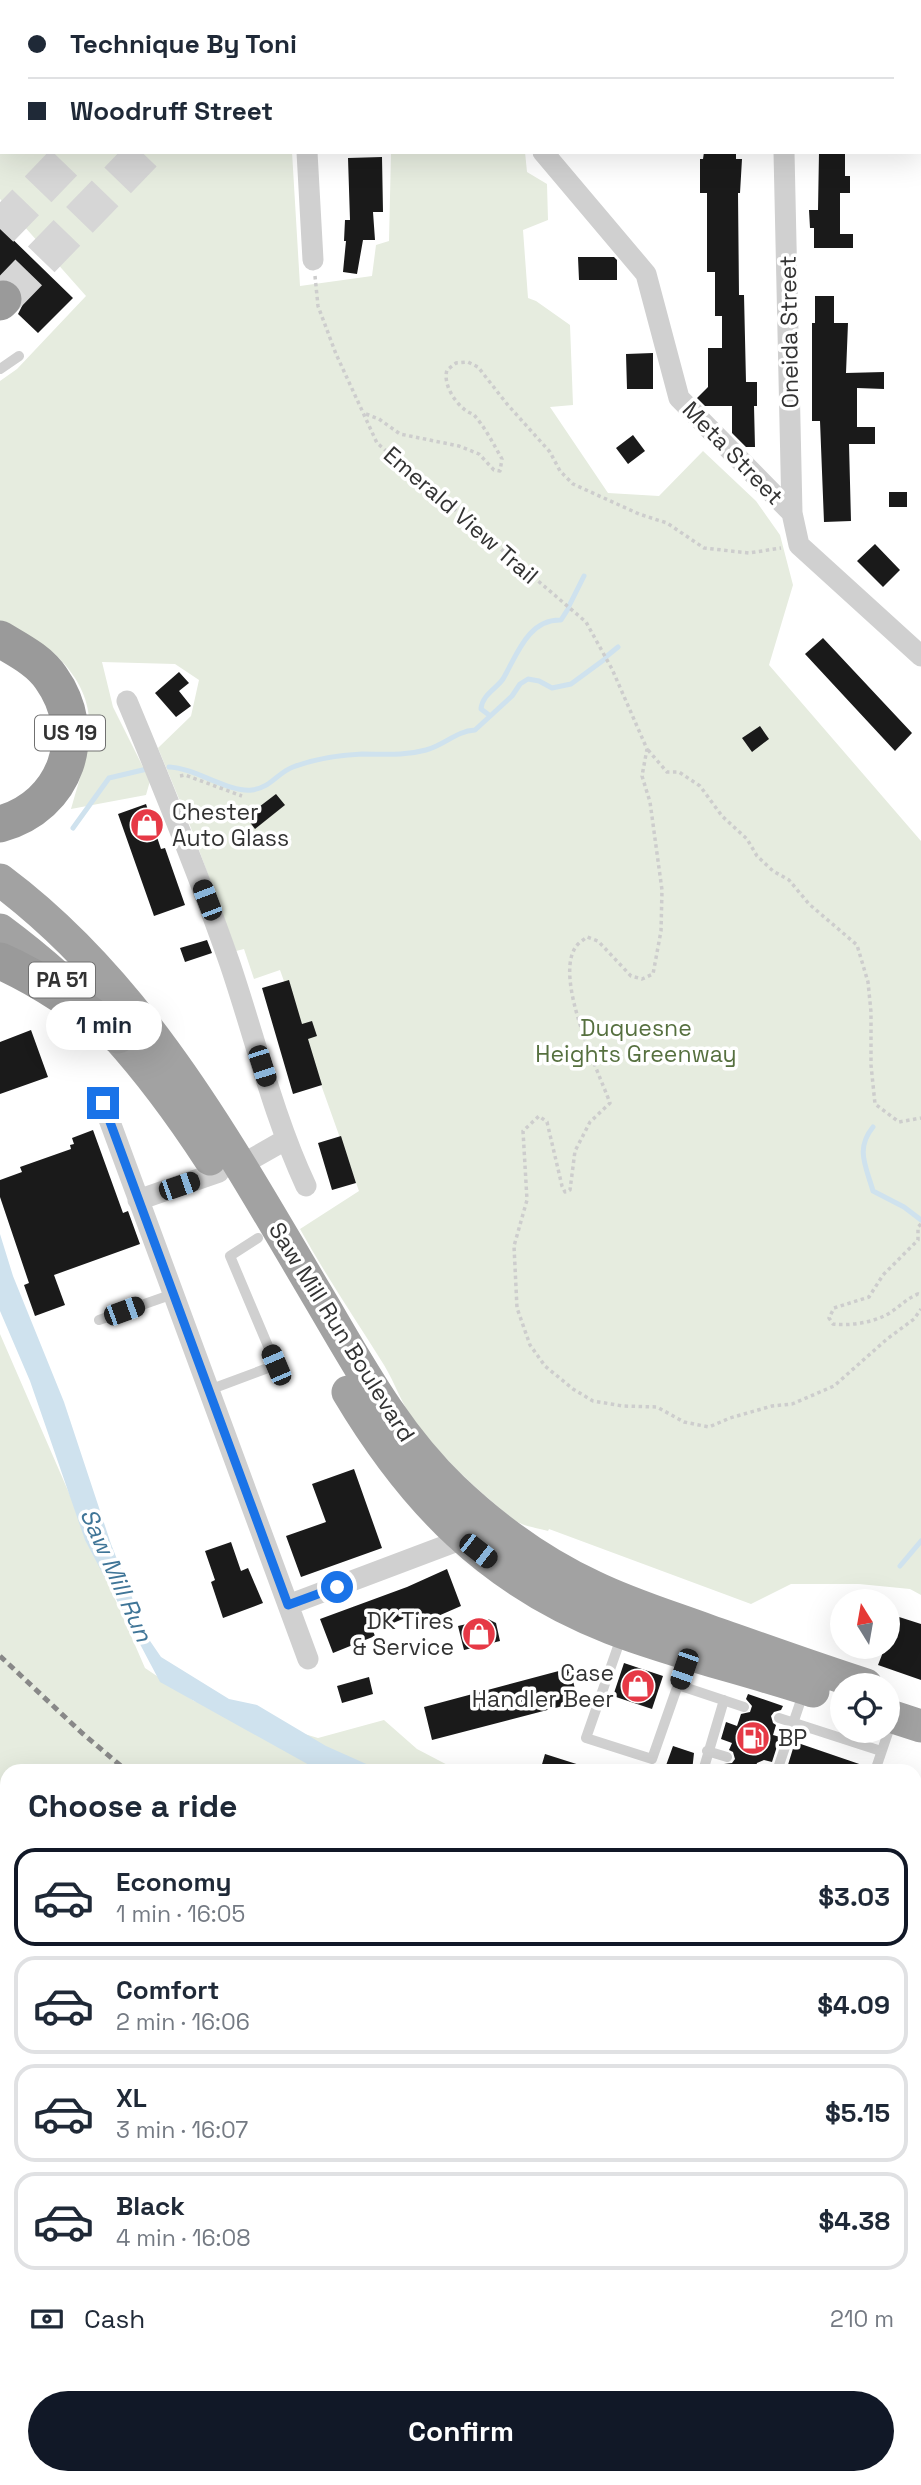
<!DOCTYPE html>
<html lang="en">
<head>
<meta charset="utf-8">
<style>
	body { margin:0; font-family:"Space Grotesk",sans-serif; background:#f2f2f3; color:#1f2937; height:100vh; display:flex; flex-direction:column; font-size:26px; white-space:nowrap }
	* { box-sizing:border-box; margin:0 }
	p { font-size:23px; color:#747a83 }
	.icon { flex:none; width:38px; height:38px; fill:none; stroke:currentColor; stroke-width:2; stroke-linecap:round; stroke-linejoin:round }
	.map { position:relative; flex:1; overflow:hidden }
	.sheet { position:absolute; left:0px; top:1764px; width:922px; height:721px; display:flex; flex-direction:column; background:#fff; border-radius:21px 21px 0 0; box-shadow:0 7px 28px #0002 }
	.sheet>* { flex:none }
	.banner { position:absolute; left:0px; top:0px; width:922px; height:154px; box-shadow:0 7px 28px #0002; display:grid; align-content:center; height:154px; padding:0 28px; background:#fff }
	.needle { width:46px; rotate:349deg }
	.buttons { position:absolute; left:830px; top:1589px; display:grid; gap:14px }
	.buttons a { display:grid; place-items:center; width:70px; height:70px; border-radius:50%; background:#fff; box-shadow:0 7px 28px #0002; font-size:35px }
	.end { position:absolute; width:32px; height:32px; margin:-16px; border:9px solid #1a73e8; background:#fff; box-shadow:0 0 0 4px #fff }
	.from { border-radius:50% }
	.bubble { position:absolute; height:49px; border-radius:24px; background:#fff; box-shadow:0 7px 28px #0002; font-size:23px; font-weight:700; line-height:49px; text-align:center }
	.car { position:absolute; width:21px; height:42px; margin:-21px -10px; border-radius:9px; box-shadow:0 0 5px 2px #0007; background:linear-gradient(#222 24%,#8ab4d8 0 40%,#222 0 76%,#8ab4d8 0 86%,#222 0) }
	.banner b { display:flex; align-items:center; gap:24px; height:66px; font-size:26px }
	.banner b+b { border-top:2px solid #e0e1e3 }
	.banner i { width:18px; height:18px; background:#1f2937 }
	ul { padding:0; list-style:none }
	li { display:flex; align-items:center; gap:21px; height:98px; margin:0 14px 10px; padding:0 14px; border:4px solid #e0e1e3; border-radius:21px }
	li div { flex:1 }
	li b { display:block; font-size:26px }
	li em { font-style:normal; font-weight:700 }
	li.selected { border-color:#111827 }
	li>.icon { width:63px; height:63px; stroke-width:1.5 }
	h2 { padding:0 28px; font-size:32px; line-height:84px }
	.pay { display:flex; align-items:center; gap:18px; height:77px; padding:0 28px; font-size:26px }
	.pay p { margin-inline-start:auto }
	.action { display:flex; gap:14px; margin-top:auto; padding:14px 28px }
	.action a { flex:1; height:80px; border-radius:42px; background:#111827; color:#fff; font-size:28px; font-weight:700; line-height:80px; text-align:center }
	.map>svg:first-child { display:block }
	.green { fill:#e6ecdf }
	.water { fill:#cfe2ee }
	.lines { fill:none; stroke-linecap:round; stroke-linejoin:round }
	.stream { stroke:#cfe2ee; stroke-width:5 }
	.building { fill:#1a1a1a }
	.motorway-tunnel { stroke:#d6d6d6; stroke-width:37; stroke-dasharray:37 18; stroke-linecap:butt }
	.path { stroke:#cdcdcd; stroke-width:3.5; stroke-dasharray:3.5 3.5; stroke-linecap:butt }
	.service { stroke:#d0d0d0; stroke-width:10 }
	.minor { stroke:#d0d0d0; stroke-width:21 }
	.trunk { stroke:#a2a2a2; stroke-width:33 }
	.motorway { stroke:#9a9a9a; stroke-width:37 }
	.rail { stroke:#888; stroke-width:5; stroke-dasharray:7 5; stroke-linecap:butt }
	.route { stroke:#1a73e8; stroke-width:9 }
	.labels { text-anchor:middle; stroke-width:7; stroke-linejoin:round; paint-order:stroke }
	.shield { fill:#fff; stroke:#707070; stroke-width:2 }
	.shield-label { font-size:21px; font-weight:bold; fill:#333 }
	.street-label { font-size:23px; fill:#333; stroke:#fff }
	.poi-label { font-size:23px; fill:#333; stroke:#fff; text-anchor:start }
	.park-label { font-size:23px; fill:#56703f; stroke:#fff }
	.water-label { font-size:24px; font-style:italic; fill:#3f7597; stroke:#fff }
</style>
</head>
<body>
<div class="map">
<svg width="921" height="2485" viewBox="0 0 921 2485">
	<rect width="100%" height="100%" fill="#fff"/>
	<!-- green -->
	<path class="green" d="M0,0H350L2,2V152H292L300,286L372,276L376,245L389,241L391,152H525L527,172L547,184L548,220L523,230L528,298L536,301L570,325L573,405L550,407L608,493L659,496L703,451L756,501L780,535L793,585L769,665L921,841V1595L910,1589L859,1584H791L751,1604L549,1529L548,1531C538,1528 521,1526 513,1519C479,1492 442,1458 415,1422C402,1405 395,1383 384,1365C356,1320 326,1276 300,1229L359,1191L280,970L254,979L244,949L236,951L191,828L158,748L191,716L199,680L175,664L102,662L113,707L150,781L146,795L71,809C88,748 108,707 56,655C43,643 16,632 0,622V381L17,369L86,296L0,199Z
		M0,1334L145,1668L194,1701L318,1738L384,1720L417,1749L459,1771H7V2302L0,2304Z
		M915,1861H921V2485H646L644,2478H915Z
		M332,2478H509L456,2485H334Z"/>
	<!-- water -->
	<path class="water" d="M0,1234L13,1276L64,1402L111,1544L148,1638L161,1657L229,1699L257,1705L326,1746L382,1771H320L160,1682L85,1540L30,1381L0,1311Z"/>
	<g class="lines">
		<!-- stream -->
		<path class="stream" d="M569,606L584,576
			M607,656L618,647
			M489,715L481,709C482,695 496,689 503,679C517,655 528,619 561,620L568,609
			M169,767C195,768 229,793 252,790C272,787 277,773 293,767C314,759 339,755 362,754C384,754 404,756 426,750C445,745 456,731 475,730L512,696L520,684L528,679L539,681L552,688L571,684L605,659
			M73,828L109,778L147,769
			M873,1127C855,1149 866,1166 873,1191L904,1207L921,1220
			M900,1566L921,1541"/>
	</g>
	<!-- building -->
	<path class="building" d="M704,152H736V159H742L740,193H738L739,295H744L746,382H757V406H754L755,447H746L732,433V406H705L697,398L708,387V348H722V316H715V272H707V193H700V159H703Z
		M819,152H845V176H850V193H840V234H853V248H814V228H810L809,210H818Z
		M382,157L383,212H373L375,240H363L357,274L343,272L346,241H344L345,220H350L348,158Z
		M0,227L73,298L38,333L18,314L23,304V293L18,285L9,279H0Z
		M578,257H614L617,260V280H579Z
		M815,296H834V323H848L846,373L884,372V389L857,388V427H875V444H849L851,521L824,522L820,421H812V323H815Z
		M653,353V389H627L626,354Z
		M633,435L645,451L628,464L616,448Z
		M889,492H907V507H889Z
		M875,544L900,570L883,587L857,561Z
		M823,638L912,733L895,751L805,654Z
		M179,672L189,683L179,691L191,706L176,717L155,693Z
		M760,726L769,739L752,752L742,738Z
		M276,794L285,805L255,829L246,817Z
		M146,804L161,849L165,848L185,905L154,916L118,814Z
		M207,940L212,953L185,962L180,948Z
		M289,980L302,1024L312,1021L317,1036L308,1039L322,1085L293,1094L262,988Z
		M31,1030L48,1077L0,1094V1042Z
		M93,1130L123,1213L128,1211L140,1244L54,1275L65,1305L35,1316L24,1285L29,1283L0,1197V1180L22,1172L20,1167L71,1149L70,1145L74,1144L72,1138Z
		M341,1136L356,1183L332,1190L318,1143Z
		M354,1469L382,1548L301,1577L286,1536L326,1522L312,1484Z
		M231,1542L241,1571L248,1568L263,1603L223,1618L211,1582L215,1580L205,1551Z
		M447,1569L461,1606L422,1623L418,1613L373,1631L375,1636L333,1653L320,1619L407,1587Z
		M896,1616L921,1624V1680L878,1665L885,1647H887V1640Z
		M488,1619L496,1623L500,1641L464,1650L458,1626Z
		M624,1663L663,1676L652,1709L613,1696Z
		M570,1668L578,1702L432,1740L424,1707Z
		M369,1677L373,1694L342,1703L337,1686Z
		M748,1694L783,1706L781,1710L774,1712L771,1716L773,1723L776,1725L773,1735L780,1737L772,1762L764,1760L757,1763L754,1771H722L724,1764L732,1763L735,1759L733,1752L729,1750L732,1743L721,1739L726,1722L737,1726L741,1714L750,1712L752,1706L746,1699Z
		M795,1742L868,1767L867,1771H797L787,1768Z
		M673,1746L694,1753L692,1771H664Z
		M545,1754L589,1768L588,1771H540Z"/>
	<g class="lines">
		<!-- motorway-tunnel -->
		<path class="motorway-tunnel" d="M220,2L222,0
			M0,229L74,152
			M3,299L145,152"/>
		<!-- path -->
		<path class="path" d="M315,276L318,306L336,354L377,443L586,622L612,669L647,749L642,776L650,802L662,890L661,931L653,974L642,979L631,976L598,941L587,937C583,940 577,944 575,948C555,981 597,1068 610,1103L590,1122L575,1151L570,1190L565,1192L562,1186L547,1122L539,1116L523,1131L527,1200L514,1246L517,1308L530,1345L545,1366L573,1389L593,1401L623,1406L657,1407L684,1422L709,1427L730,1418L772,1406L792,1404L834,1386L887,1339L914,1319L921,1309
			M366,414L379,419L400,434L459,446L479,454L494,470L500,471L502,459C494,445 485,427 474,415C471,413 467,412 464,409C453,400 443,383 447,370L456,363L468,362L478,367L507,404L550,452L560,471L573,484L639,514L667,523L704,548L749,553L781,548
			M648,750L667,772H679L700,786L722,816L747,839L757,856L773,871L789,880L809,904L857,945L868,982L871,1012V1065L875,1104L899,1122L921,1118
			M180,776L185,775L242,796
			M921,1224L918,1227V1240L883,1275L869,1297L834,1308L829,1318L833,1324C849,1326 869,1323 884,1316C897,1310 905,1299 918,1294L921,1295
			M0,2032L7,2042
			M915,2295L921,2299
			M915,2416L921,2395
			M870,2478L872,2485
			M896,2485L898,2478"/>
		<!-- service -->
		<path class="service" d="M414,0V2
			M0,369L19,356
			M99,1320L173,1294
			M209,1390L276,1365L230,1256L258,1238
			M622,1635L586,1738L652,1759L687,1659
			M678,1685L744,1707
			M779,1718L881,1751
			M707,1751L727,1757
			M762,1769L768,1771
			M703,1771L724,1700
			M777,1771L804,1691
			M875,1771L892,1721"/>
		<!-- minor -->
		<path class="minor" d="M301,0V2
			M523,0V2
			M780,0V2
			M307,152L313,260
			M543,152L646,274L679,398L792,513L799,545L921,656
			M784,152L792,513
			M127,701C163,787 199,875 230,964C255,1038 273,1115 306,1186
			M103,1103L308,1659
			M241,1165L285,1140
			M138,1200L219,1172
			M288,1605L463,1539
			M0,2438L7,2436
			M56,2478L58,2485
			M185,2478L189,2485"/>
		<!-- trunk -->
		<path class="trunk" d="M0,880C142,986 227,1143 316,1293C357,1362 394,1433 453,1489C494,1528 542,1563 594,1587C631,1605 671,1617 709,1631C761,1649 813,1668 866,1685
			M0,930C89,996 150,1067 210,1159
			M348,1392C413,1501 490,1581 611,1628C676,1653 746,1669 813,1691
			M887,1715L921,1726"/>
		<!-- motorway -->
		<path class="motorway" d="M0,302L3,299
			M0,639C18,650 39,660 51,678C91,734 66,806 0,824
			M0,961C43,980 80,1007 118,1035"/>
		<!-- rail -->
		<path class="rail" d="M0,1656L82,1733L127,1771
			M915,2087L921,2088"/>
	</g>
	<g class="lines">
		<!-- route -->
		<path class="route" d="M103,1103L288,1605L337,1587"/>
	</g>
	<!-- icons -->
	<defs>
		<g id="shop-disc" transform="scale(1.75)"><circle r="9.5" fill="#e63946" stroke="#fff"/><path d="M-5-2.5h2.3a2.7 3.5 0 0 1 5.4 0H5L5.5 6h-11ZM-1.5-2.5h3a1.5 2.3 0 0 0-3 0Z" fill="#fff"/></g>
		<g id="fuel-disc" transform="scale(1.75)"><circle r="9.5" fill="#e63946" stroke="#fff"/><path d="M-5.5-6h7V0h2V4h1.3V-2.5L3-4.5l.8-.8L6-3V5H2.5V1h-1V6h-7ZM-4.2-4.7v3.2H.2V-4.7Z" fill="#fff"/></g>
	</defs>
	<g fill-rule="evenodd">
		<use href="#shop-disc" x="147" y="825"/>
		<use href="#shop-disc" x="479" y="1634"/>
		<use href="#shop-disc" x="638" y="1686"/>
		<use href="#fuel-disc" x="753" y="1738"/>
	</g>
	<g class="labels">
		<!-- shield labels -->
		<g class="shield">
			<rect x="35" y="715.5" width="70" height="35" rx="5"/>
			<rect x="29" y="962.5" width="66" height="35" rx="5"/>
		</g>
		<g class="shield-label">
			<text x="70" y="740">US 19</text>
			<text x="62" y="987">PA 51</text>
		</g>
		<!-- street labels -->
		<g class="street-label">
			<text transform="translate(789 332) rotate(-91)" y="8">Oneida Street</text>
			<text transform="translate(733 453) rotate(46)" y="8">Meta Street</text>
			<text transform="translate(461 515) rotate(41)" y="8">Emerald View Trail</text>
			<text transform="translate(342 1332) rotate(58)" y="8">Saw Mill Run Boulevard</text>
		</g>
		<!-- poi labels -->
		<g class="poi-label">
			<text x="172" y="820">Chester<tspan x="172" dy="26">Auto Glass</tspan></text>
			<text x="454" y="1629" text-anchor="end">DK Tires<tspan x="454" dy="26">&amp; Service</tspan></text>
			<text x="614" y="1681" text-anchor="end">Case<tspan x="614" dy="26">Handler Beer</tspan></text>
			<text x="778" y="1746">BP</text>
		</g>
		<!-- park labels -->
		<g class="park-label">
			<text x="636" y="1036">Duquesne<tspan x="636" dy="26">Heights Greenway</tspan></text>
		</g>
		<!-- water labels -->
		<g class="water-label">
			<text transform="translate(116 1575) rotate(66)" y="8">Saw Mill Run</text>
		</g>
	</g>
</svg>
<div class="buttons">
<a><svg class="needle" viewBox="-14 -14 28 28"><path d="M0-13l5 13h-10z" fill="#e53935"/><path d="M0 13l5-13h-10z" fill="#747a83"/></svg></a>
<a><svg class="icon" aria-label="locate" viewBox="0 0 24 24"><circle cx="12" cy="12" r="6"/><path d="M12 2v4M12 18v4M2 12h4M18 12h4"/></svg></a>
</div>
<i class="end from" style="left:337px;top:1587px"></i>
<i class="end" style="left:103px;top:1103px"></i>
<div class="bubble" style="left:46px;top:1001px;width:116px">1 min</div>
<i class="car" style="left:207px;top:900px;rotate:339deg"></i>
<i class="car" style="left:262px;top:1066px;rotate:162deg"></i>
<i class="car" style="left:179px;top:1186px;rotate:71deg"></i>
<i class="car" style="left:124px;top:1311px;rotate:70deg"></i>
<i class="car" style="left:276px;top:1365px;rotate:337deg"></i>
<i class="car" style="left:478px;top:1551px;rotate:128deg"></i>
<i class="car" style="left:684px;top:1669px;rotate:199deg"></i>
<div class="banner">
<b><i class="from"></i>Technique By Toni</b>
<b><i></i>Woodruff Street</b>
</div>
<section class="sheet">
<h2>Choose a ride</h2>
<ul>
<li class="selected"><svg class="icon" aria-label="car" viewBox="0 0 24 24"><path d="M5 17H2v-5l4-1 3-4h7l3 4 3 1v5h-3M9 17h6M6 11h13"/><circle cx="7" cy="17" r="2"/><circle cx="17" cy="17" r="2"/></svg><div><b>Economy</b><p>1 min · 16:05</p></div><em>$3.03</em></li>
<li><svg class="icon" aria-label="car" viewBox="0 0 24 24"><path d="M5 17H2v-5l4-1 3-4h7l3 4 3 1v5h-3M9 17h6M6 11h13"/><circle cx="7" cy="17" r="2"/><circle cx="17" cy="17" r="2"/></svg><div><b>Comfort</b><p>2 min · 16:06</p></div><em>$4.09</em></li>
<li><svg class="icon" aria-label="car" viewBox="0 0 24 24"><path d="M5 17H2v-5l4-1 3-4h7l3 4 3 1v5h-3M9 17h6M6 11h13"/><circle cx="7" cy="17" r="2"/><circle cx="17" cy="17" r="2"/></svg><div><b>XL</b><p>3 min · 16:07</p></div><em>$5.15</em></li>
<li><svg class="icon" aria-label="car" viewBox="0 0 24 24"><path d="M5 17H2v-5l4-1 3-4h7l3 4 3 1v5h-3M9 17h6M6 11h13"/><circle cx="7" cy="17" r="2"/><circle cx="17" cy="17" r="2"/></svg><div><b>Black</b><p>4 min · 16:08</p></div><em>$4.38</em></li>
</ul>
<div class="pay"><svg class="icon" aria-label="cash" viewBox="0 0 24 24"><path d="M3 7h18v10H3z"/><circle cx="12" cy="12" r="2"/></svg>Cash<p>210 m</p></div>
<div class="action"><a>Confirm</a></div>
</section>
</div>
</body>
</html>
